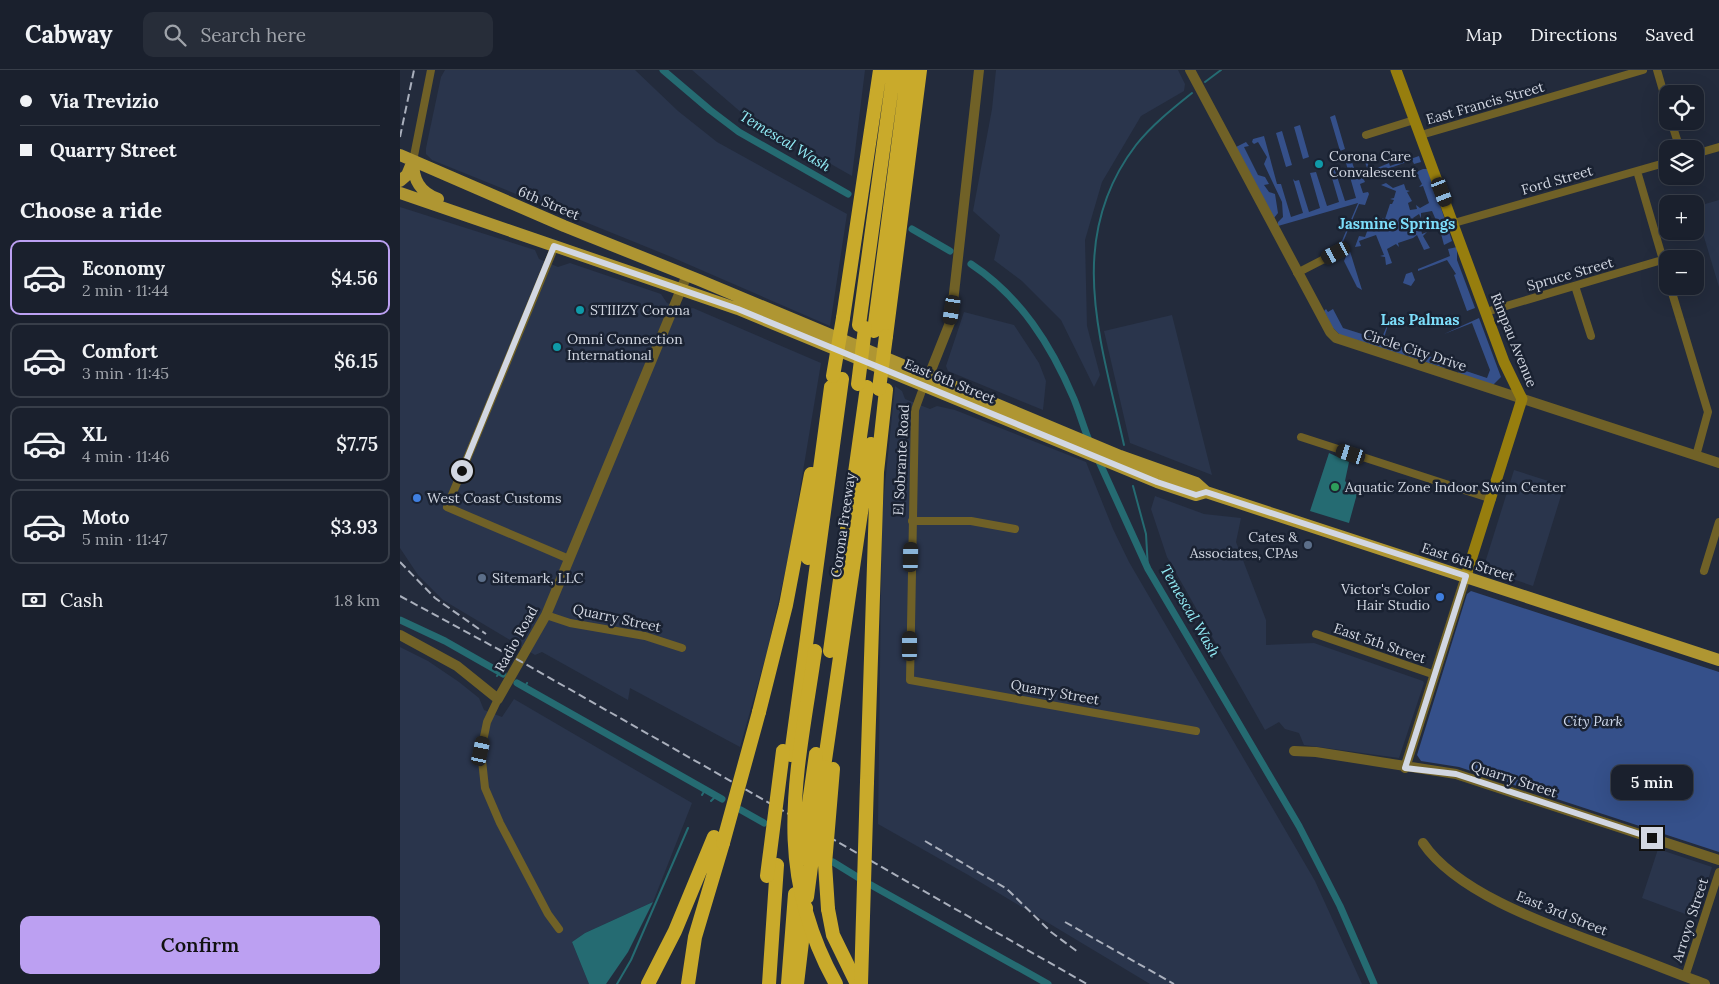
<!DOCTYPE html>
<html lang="en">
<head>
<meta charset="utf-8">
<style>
	body { margin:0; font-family:Lora,serif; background:#272d39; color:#f1f3f6; height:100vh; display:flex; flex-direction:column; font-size:19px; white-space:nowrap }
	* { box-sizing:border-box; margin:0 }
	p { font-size:16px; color:#9fa3aa }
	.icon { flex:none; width:28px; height:28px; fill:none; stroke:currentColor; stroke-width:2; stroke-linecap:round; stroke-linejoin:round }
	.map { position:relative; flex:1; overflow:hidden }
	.drawer { display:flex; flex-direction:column; background:#1a202d; width:400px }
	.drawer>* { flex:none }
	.top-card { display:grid; align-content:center; height:110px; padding:0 20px; background:#1a202d }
	.buttons { position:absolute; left:1259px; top:15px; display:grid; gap:10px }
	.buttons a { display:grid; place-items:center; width:45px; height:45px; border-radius:10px; background:#1a202d; box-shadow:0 5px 20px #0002,0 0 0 1px #383e49; font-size:25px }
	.end { position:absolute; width:22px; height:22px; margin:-11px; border:6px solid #d2d7e2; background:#111; box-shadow:0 0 0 2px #111 }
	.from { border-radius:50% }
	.bubble { position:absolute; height:35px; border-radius:10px; background:#1a202d; box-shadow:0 5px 20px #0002,0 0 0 1px #383e49; font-size:16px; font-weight:600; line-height:35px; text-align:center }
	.car { position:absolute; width:15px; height:30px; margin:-15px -8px; border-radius:6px; box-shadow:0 0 4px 1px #0007; background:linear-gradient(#222 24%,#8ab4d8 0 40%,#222 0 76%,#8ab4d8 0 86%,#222 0) }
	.top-card b { display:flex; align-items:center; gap:18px; height:48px; font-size:19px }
	.top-card b+b { border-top:1px solid #383e49 }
	.top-card i { width:12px; height:12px; background:#f1f3f6 }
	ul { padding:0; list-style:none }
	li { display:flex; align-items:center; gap:15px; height:75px; margin:0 10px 8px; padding:0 10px; border:2px solid #383e49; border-radius:10px }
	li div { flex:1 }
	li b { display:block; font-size:19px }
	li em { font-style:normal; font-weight:600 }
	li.on { border-color:#bca0f2 }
	li>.icon { width:45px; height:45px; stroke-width:1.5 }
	h2 { padding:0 20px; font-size:22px; line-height:60px }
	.pay { display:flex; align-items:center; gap:12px; height:55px; padding:0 20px; font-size:19px }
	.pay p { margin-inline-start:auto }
	.cta { display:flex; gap:10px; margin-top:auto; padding:10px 20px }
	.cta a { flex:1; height:58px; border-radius:10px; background:#bca0f2; color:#111; font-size:20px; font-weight:600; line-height:58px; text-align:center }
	header { display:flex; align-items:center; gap:30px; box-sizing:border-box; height:70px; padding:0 25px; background:#1a202d; border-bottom:1px solid #383e49 }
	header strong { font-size:24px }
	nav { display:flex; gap:28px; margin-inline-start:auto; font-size:18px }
	.search { width:350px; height:45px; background:#272d39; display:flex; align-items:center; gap:12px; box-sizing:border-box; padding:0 18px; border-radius:10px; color:#9fa3aa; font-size:19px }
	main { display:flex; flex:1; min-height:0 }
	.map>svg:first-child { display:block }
	.built { fill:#2a354c }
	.green { fill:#35508a }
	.water { fill:#256b72 }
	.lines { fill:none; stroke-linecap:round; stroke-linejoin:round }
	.stream { stroke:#256b72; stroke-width:2 }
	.canal { stroke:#256b72; stroke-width:7 }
	.minor { stroke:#706127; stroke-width:8 }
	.tertiary { stroke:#706127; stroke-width:10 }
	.secondary { stroke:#977e0e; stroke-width:11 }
	.primary { stroke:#af9632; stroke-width:12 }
	.motorway { stroke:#c9aa2b; stroke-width:14 }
	.rail { stroke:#a9afbc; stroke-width:2; stroke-dasharray:8 4; stroke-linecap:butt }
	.motorway-bridge { stroke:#c9aa2b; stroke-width:14 }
	.route { stroke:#d2d7e2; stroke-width:6 }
	.culture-dot { fill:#0f9aa8; stroke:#1a2232; stroke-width:2 }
	.leisure-dot { fill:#2e9e5b; stroke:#1a2232; stroke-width:2 }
	.shop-dot { fill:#3f7fe0; stroke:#1a2232; stroke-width:2 }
	.service-dot { fill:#5c6f8a; stroke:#1a2232; stroke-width:2 }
	.labels { text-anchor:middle; stroke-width:5; stroke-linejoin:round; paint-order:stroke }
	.street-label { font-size:14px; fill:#d2d7e2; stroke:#1a2232 }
	.poi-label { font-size:14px; fill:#d2d7e2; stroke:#1a2232; text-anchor:start }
	.park-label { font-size:14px; font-style:italic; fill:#d0daed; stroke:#1a2232 }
	.water-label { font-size:15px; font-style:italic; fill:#93edf7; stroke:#1a2232 }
	.neighbourhood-label { font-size:15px; font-weight:bold; fill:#7cddfa; stroke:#1a2232 }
</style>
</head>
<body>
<header>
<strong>Cabway</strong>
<div class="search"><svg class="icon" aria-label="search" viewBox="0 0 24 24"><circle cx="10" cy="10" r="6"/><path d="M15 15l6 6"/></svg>Search here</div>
<nav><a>Map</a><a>Directions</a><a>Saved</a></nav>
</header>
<main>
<section class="drawer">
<div class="top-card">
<b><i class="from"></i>Via Trevizio</b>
<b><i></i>Quarry Street</b>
</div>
<h2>Choose a ride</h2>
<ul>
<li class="on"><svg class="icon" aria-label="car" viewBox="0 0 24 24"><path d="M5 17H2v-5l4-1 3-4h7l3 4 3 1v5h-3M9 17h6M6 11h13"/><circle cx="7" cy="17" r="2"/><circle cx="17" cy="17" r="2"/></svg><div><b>Economy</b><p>2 min · 11:44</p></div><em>$4.56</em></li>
<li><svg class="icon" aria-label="car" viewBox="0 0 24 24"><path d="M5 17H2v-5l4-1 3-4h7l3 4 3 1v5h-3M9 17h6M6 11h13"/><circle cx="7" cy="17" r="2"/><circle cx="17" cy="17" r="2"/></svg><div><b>Comfort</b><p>3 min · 11:45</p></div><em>$6.15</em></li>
<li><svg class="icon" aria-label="car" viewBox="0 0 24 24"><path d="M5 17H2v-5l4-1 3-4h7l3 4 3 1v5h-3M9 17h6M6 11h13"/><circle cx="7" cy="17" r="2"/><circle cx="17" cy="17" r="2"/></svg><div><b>XL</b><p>4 min · 11:46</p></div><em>$7.75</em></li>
<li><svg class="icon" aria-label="car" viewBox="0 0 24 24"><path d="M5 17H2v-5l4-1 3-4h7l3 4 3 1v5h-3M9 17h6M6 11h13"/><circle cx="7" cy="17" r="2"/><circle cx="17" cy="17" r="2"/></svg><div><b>Moto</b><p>5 min · 11:47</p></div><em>$3.93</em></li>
</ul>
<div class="pay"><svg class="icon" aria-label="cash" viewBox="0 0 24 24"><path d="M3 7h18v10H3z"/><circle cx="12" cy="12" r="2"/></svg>Cash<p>1.8 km</p></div>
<div class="cta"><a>Confirm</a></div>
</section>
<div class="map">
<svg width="1319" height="914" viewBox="0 0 1319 914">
	<rect width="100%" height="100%" fill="#232b3c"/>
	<!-- built -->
	<path class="built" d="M45,0H235L278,41L317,72L447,144L430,256L269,186L32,90L26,84V78L41,7Z
		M292,0H465L452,106L343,44Z
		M596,0H778L785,14L784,21L741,46L702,112L685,170L687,256L700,305L694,317L661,250L622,211L594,190L600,165L573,141L592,39Z
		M1319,130V217L1295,137Z
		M0,137L135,180L139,189L158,197L170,193L261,224L267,233L285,240L293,238L421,293L389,485L367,582L340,677L230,618L228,630L142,582L135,585L43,530L18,505L0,478Z
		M564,242L614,255L639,293L646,311L643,340L548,301L546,296Z
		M772,245L812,405L730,373L704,261Z
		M495,316L502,321L505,329L530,339L537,336L555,340L686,392L713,459L729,492L915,811L962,914H750L570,806L478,754L482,444Z
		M1114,400L1164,416L1133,516L1086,500L1084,496Z
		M755,426L804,444L841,448L836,472L866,550V575L914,573L1023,611L1024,613L999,688L904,675L899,663L885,659L879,652L865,660L767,487L751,439Z
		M0,577L28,591L59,612L79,628L84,640L102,647L114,629L292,733L253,832L185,863L172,872L189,914H0Z
		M1258,779L1312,797L1296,848L1242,828Z"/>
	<!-- green -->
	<path class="green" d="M935,45L945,79L940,81L930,47Z
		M900,55L909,87L903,89L894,57Z
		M882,61L892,95L886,97L876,63Z
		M864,66L877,114H881L891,147L903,143L893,109L895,111L899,110L909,142L920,138L910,103L916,102L927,136L939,132L929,98L934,97L945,131L956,128L946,93L952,92L956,104L968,101L963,86L965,85L970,101L989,93L990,96L1019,86L1021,92L1014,94L1012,90L963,108L965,112L960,114L963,123L968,122L969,124L965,135L959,134L943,172L948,175L962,220L957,217L944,191L948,182L941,173L958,133L878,156V152L883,147L882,132L864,94L867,87L858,72L854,74L852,72L853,69Z
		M846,72L849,76L844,77L858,105L865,107L869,114L864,115L869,122L875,124L878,143L874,148L836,77Z
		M1023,99H1028L1052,171L1044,175L1040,160L1035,159L1039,157L1032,141L1021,143V148L1019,144L1013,148L1016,155L1020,154L1022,164L1027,162L1023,166L1030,178L1024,180L1017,165L1013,168L998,173L999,177L996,174L987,179L992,193L986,195L985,187L980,186L984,185L976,165L959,171L961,176L955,177L959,166L965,167L969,156L978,160L984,152L982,148L985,149L990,134H992L994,130L990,129L994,128L996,121L981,115L986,113L993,118L1004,114L1006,120L1010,121L1007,122L1012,131L1008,133L1010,140L1017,139L1016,135L1020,138L1029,133L1023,116L1019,117L1022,114L1016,102Z
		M1057,177V190L1075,238L1067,241L1054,205L1056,204L1047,190L1018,201V199L1050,186L1048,179Z
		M1012,202L1015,210L1011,216L1003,213L1006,204Z
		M926,239L928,242L933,239L943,258L981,270L991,246L983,271L1034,288L1042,285L1046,297L1044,298L940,265L932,257L924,241Z
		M1079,248L1101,307L1093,315L1059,304L1057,298L1087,308L1090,300L1072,253L1044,264Z
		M1071,521L1319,602V782L1059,697L1021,691L1017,685L1067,524Z"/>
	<!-- water -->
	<path class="water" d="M929,383L949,392L945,411L957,424L949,453L910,441Z
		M253,832L228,882L206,914H189L172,872L185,863Z"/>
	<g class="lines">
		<!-- stream -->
		<path class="stream" d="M805,12L821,0
			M724,375C701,271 664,169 736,75C752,55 772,39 792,23
			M733,416L746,464L748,499
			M97,606L99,603
			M126,615L127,613
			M302,725L305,720
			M311,731L316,726
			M217,914L231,890L288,758"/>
		<!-- canal -->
		<path class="canal" d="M263,0L310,40L339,62L448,124
			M512,159L550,181
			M571,194C621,227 651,275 674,329C680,344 684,359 690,373
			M697,387L748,499L899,756L940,836L974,914
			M0,550L45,571L103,604
			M117,613L322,729
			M341,740L364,753
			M433,792L459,808
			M471,815L648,914"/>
		<!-- minor -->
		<path class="minor" d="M1257,0L1268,38
			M1271,51L1280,79
			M966,65L1014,50
			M1021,65L1243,0
			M1295,84L1319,77
			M13,91L31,0
			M1237,101L1268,207
			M1054,153L1268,92
			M155,176L47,437L169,489
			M897,203L936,183
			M1175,216L1191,266
			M1270,216L1308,342L1296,386
			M1086,242L1262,190
			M523,318L515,340L510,610L796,661
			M901,367L1092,429
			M512,451H571L615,459
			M1304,501L1319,452
			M146,545L170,553L245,566L282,578
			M916,564L1035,605
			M98,629L87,652L81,681L85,718L100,753L148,844L159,859
			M1285,907L1319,802"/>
		<!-- tertiary -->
		<path class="tertiary" d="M790,0L930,262L936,268L1319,393
			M526,313L551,250L579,0
			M0,565L57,596L98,629L146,545L287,205
			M894,681L916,682L1056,704L1319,790
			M1005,698L1066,506
			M1023,773C1059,826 1158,858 1216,880C1246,891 1275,903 1305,914"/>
		<!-- secondary -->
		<path class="secondary" d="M996,0L1104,292L1122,329L1066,506"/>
		<!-- primary -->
		<path class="primary" d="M0,85L164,156L299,210L720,386L796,413L806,422L1319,590
			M13,91C13,109 19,122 38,129
			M0,111L7,105L12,93
			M0,123L338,239L757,412L796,425L806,422"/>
		<!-- motorway -->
		<path class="motorway" d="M443,248L480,0
			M459,255L494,0
			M474,261L508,0
			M486,266L520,0
			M408,488L431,317
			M430,581L467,317
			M359,642L386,535L411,404
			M391,685L442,309
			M424,697L471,374
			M467,712L477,402L486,320
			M428,839L433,865L457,914
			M248,914L275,861L314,767
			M288,914L295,867L323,773
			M369,914L377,795
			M388,914L395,824
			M397,914L406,838"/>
		<!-- rail -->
		<path class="rail" d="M0,67L14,0
			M0,492L35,528L86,564
			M0,526L120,591L687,914
			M525,771L607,819L651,862L678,882
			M665,852L774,914"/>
		<!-- motorway-bridge -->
		<path class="motorway-bridge" d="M433,306L443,248
			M458,314L465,258
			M479,319L486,266
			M415,581C397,705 371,797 436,914
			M323,773L359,642
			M401,789L416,684
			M367,806L383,681
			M407,827L424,697
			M428,839L425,794L433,699
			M461,914L467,712"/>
	</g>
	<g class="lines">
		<!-- route -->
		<path class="route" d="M62,401L154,176L338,239L757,412L796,425L806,422L1066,506L1005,698L1056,704L1252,768"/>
	</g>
	<!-- markers -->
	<g class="culture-dot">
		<circle cx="919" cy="94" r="5"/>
		<circle cx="180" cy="240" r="5"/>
		<circle cx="157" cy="277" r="5"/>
	</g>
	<circle class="leisure-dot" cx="935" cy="417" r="5"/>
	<g class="shop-dot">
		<circle cx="17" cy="428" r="5"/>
		<circle cx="1040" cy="527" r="5"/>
	</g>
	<g class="service-dot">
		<circle cx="908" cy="475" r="5"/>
		<circle cx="82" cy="508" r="5"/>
	</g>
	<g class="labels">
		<!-- street labels -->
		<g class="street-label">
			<text transform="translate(1085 33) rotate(-16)" y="5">East Francis Street</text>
			<text transform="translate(1157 110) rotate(-16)" y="5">Ford Street</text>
			<text transform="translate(149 133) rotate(23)" y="5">6th Street</text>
			<text transform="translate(1170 204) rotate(-16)" y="5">Spruce Street</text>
			<text transform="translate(1114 270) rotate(68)" y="5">Rimpau Avenue</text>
			<text transform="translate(1015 280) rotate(18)" y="5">Circle City Drive</text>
			<text transform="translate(550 311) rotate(22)" y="5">East 6th Street</text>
			<text transform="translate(501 390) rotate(-87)" y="5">El Sobrante Road</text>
			<text transform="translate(443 455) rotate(-82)" y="5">Corona Freeway</text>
			<text transform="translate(1068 492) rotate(18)" y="5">East 6th Street</text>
			<text transform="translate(217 548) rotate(12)" y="5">Quarry Street</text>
			<text transform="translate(116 569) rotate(-61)" y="5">Radio Road</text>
			<text transform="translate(980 573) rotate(19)" y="5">East 5th Street</text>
			<text transform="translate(655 622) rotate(10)" y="5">Quarry Street</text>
			<text transform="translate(1114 709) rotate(18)" y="5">Quarry Street</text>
			<text transform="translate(1162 843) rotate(22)" y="5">East 3rd Street</text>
			<text transform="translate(1290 850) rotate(-72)" y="5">Arroyo Street</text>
		</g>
		<!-- poi labels -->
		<g class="poi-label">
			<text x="929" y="91">Corona Care<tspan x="929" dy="16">Convalescent</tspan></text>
			<text x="190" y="245">STIIIZY Corona</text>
			<text x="167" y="274">Omni Connection<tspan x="167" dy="16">International</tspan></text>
			<text x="945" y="422">Aquatic Zone Indoor Swim Center</text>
			<text x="27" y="433">West Coast Customs</text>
			<text x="898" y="472" text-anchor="end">Cates &amp;<tspan x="898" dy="16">Associates, CPAs</tspan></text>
			<text x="92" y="513">Sitemark, LLC</text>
			<text x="1030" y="524" text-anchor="end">Victor's Color<tspan x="1030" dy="16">Hair Studio</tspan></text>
		</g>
		<!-- park labels -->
		<g class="park-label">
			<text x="1193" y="656">City Park</text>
		</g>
		<!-- water labels -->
		<g class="water-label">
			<text transform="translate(385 71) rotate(31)" y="5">Temescal Wash</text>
			<text transform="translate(790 541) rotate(60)" y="5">Temescal Wash</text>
		</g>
		<!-- neighbourhood labels -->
		<g class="neighbourhood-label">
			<text x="997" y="159">Jasmine Springs</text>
			<text x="1020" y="255">Las Palmas</text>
		</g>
	</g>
</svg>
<div class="buttons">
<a><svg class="icon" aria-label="locate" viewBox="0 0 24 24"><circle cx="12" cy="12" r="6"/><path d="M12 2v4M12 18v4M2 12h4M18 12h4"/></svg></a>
<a><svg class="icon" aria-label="layers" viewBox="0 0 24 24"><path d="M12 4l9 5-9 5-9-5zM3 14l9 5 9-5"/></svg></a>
<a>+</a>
<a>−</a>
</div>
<i class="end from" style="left:62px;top:401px"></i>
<i class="end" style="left:1252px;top:768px"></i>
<div class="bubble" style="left:1211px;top:695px;width:82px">5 min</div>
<i class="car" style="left:1042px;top:122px;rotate:159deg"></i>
<i class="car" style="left:936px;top:183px;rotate:242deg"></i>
<i class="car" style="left:552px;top:240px;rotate:189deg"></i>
<i class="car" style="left:951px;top:384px;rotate:288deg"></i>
<i class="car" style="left:511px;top:487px;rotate:1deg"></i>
<i class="car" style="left:510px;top:576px;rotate:0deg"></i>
<i class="car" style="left:81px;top:681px;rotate:12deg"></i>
</div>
</main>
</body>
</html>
